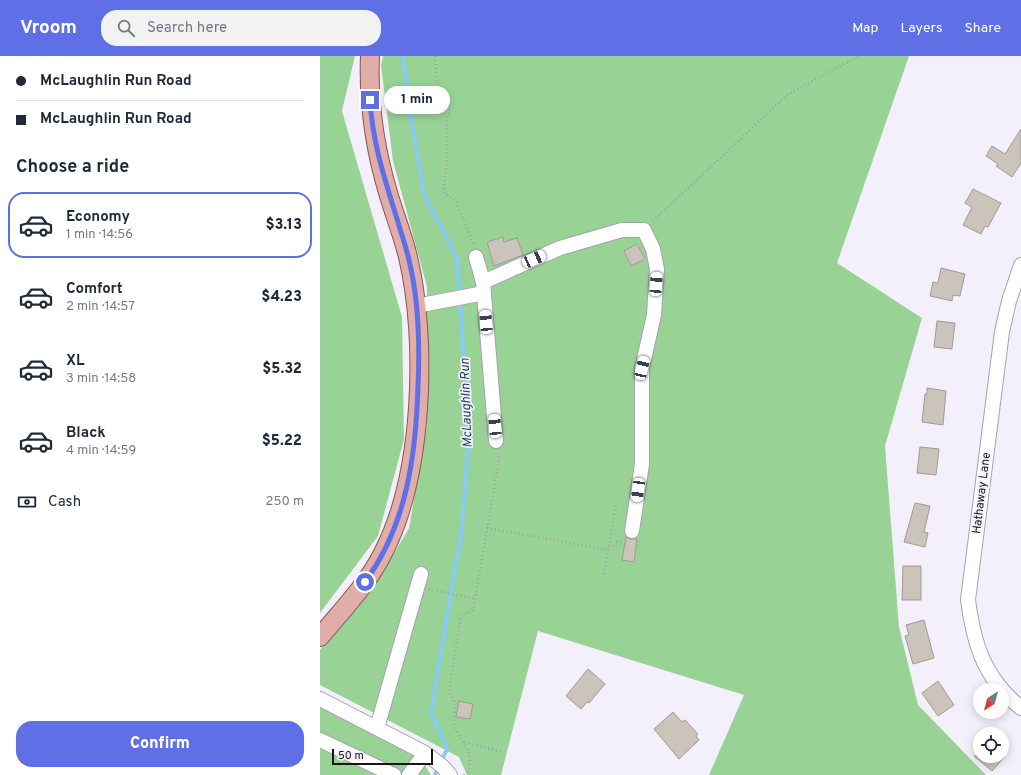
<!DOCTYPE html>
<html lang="en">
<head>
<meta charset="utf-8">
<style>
	body { margin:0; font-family:Overpass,sans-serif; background:#f2f2f3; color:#1f2937; height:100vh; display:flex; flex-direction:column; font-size:15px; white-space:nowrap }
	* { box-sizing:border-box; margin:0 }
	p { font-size:13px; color:#747a83 }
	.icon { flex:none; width:22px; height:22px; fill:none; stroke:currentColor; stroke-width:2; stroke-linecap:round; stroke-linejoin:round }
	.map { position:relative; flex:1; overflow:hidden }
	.details { display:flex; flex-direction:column; background:#fff; width:320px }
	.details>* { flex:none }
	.top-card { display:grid; align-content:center; height:88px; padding:0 16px; background:#fff }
	.needle { width:26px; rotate:216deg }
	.controls { position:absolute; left:653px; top:627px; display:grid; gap:8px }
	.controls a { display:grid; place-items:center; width:36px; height:36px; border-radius:50%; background:#fff; box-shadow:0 2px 10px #0003; font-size:20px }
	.scale { position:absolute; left:12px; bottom:10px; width:101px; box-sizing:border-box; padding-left:4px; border:2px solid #18161a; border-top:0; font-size:11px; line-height:14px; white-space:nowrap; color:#18161a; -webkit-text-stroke:3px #f3f0fb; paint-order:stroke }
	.end { position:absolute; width:18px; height:18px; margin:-9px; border:5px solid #5f6fe6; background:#fff; box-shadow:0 0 0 2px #fff }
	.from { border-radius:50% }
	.bubble { position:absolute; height:28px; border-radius:14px; background:#fff; box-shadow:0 2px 10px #0003; font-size:13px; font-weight:800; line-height:28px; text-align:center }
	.car { position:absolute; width:12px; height:24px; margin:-12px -6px; border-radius:5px; box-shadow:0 0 3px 1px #0007; background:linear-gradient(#fff 24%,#345 0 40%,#fff 0 76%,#345 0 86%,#fff 0) }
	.top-card b { display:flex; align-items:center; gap:14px; height:38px; font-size:15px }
	.top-card b+b { border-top:1px solid #e0e1e3 }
	.top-card i { width:10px; height:10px; background:#1f2937 }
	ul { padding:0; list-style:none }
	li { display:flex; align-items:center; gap:12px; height:66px; margin:0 8px 6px; padding:0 8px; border:2px solid transparent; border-radius:16px }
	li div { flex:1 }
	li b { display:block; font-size:15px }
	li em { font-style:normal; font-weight:800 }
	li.on { border-color:#5f6fe6 }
	li>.icon { width:36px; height:36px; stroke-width:1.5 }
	h2 { padding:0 16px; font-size:18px; line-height:48px }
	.pay { display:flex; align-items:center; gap:10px; height:44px; padding:0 16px; font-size:15px }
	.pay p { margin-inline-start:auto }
	.action { display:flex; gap:8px; margin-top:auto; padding:8px 16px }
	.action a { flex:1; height:46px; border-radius:16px; background:#5f6fe6; color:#fff; font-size:16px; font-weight:800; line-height:46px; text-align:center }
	header { display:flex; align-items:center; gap:24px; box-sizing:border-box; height:56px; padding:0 20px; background:#5f6fe6; color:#fff }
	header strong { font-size:19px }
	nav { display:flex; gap:22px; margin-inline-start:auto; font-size:14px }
	.search { width:280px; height:36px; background:#f2f2f3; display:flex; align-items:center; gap:10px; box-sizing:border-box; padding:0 14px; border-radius:16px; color:#747a83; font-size:15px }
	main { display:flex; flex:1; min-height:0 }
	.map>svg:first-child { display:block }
	.green { fill:#98d395 }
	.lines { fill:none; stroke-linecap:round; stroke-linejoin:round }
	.stream { stroke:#87cbf7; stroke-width:4 }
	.building { fill:#cbc4bb; stroke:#a19b92 }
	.minor-casing { stroke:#a6a2ad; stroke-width:16 }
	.major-casing { stroke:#8d5451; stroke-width:20 }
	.path { stroke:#a3a0a9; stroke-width:2.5; stroke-dasharray:1 3; stroke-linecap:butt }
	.minor { stroke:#fff; stroke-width:14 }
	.major { stroke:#e0ada8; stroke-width:18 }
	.route { stroke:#5f6fe6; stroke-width:5 }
	.labels { text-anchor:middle; stroke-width:3.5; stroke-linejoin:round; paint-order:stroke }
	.street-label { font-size:12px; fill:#18161a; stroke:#f3f0fb }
	.water-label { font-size:13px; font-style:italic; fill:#193f56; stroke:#f3f0fb }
</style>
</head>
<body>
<header>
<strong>Vroom</strong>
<div class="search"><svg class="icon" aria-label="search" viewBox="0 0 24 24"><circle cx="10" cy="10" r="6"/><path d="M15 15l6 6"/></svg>Search here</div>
<nav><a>Map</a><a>Layers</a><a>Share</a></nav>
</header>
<main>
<section class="details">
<div class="top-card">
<b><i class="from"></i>McLaughlin Run Road</b>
<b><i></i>McLaughlin Run Road</b>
</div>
<h2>Choose a ride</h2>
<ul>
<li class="on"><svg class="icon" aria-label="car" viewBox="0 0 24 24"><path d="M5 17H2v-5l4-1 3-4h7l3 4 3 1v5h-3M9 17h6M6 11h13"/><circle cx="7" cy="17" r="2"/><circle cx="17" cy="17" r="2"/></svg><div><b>Economy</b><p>1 min · 14:56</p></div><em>$3.13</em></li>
<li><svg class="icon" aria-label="car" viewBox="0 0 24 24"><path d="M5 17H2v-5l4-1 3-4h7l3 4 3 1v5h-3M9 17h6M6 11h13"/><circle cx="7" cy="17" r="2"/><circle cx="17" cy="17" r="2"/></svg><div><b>Comfort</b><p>2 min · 14:57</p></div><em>$4.23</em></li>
<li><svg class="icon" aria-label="car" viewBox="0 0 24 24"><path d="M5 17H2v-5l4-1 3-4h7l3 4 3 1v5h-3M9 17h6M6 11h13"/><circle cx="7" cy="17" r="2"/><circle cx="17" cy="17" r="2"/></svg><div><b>XL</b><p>3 min · 14:58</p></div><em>$5.32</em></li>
<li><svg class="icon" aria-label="car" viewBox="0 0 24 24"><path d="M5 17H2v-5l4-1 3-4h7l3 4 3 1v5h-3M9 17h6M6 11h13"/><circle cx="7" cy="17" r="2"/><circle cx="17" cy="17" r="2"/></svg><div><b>Black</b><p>4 min · 14:59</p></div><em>$5.22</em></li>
</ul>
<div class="pay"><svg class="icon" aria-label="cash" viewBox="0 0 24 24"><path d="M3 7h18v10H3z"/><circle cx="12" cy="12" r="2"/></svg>Cash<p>250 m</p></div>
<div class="action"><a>Confirm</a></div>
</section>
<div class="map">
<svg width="701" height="719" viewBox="0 0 701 719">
	<rect width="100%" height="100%" fill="#f3f0fb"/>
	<!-- green -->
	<path class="green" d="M0,0H35L22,55L82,261L84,383L58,480L0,557Z
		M63,0H589L517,207L602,262L565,390L579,571L598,649L666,719H389L424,639L218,575L181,719H147L139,701L0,629V594L57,526L89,472L107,368V231L73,105L61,9Z
		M0,650L98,698L111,719H0Z"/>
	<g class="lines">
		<!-- stream -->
		<path class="stream" d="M83,0L90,56L104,138L137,202L149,379L142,471L111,656L127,693L115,719"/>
	</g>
	<!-- building -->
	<path class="building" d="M701,73V107L692,121L676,110L678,108L666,100L672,90L685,98Z
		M653,133L681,147L668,171L665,170L661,178L643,169L652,151L645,147Z
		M183,181L184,186L197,182L203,199L174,210L167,186Z
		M317,188L325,203L311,210L304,195Z
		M621,212L645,218L640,240L633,239L632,245L610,240L613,226L618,227Z
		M617,265L635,267L632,293L614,291Z
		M607,332L626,335L623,369L602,366L605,338H607Z
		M600,391L619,393L616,419L597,417Z
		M595,447L610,450L604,476L608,477L605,491L584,486Z
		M306,481L311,483H317L314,506L302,504Z
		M583,510H601V544H582Z
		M604,564L614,602L593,608L585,580L589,579L586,569Z
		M268,613L285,628L269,647L267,646L261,653L246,640Z
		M618,625L634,649L618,660L602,637Z
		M139,645L153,648L150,663L136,661Z
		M353,656L362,666L365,664L378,678L376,680L379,684L359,703L334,673Z
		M654,700H685L672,715Z"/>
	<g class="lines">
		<!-- minor casing -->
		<g class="minor-casing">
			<path id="minor" d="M156,201L163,226L176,385
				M701,209L689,245L682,276L648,544C654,589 664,622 701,652
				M163,226L240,192L302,174H324L333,193L337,213L334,259L322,312V408L312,475
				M96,250L164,237
				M0,643L105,697L122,710L130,719
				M57,672L101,518
				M0,684L74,719
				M89,719L105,697"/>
		</g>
		<!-- major casing -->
		<g class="major-casing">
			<path id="major" d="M0,581C22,554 47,529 63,497C103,420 108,286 88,201C83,180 75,160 69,140C55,94 48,48 50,0"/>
		</g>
		<!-- path -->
		<path class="path" d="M115,0L117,26L128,46L130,54L127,63V110L123,132L125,137L136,145L154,189
			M333,165L467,39L539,0
			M167,472L288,494
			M289,489L296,491L297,486L306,488
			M284,518L296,449
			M109,533L155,543
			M145,686L181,696
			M144,719L148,716C155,692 139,687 134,667C133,660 135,654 136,648L129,636L141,560L153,554L179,404L178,397"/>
		<!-- minor -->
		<use href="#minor" class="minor"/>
		<!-- major -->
		<use href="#major" class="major"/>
	</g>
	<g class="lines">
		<!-- route -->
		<path class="route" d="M45,526C87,469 96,398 98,330C100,286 99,242 88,200C74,148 53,99 50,44"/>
	</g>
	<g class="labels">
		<!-- street labels -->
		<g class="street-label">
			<text transform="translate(661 437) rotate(-83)" y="4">Hathaway Lane</text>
		</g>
		<!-- water labels -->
		<g class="water-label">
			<text transform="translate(145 347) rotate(-92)" y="5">McLaughlin Run</text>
		</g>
	</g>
</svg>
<div class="controls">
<a><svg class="needle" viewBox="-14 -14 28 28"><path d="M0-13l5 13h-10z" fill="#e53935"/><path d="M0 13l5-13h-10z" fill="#747a83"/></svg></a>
<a><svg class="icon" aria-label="locate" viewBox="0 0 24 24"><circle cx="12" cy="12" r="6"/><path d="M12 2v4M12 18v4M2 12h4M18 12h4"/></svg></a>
</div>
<div class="scale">50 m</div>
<i class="end from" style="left:45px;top:526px"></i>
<i class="end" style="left:50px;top:44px"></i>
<div class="bubble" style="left:64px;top:30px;width:66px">1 min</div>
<i class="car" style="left:214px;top:203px;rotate:66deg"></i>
<i class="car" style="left:336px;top:228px;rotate:4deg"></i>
<i class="car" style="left:166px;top:266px;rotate:355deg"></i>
<i class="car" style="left:322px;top:312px;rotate:13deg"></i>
<i class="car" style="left:175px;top:370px;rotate:355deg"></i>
<i class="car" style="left:318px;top:434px;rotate:188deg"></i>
</div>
</main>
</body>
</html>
